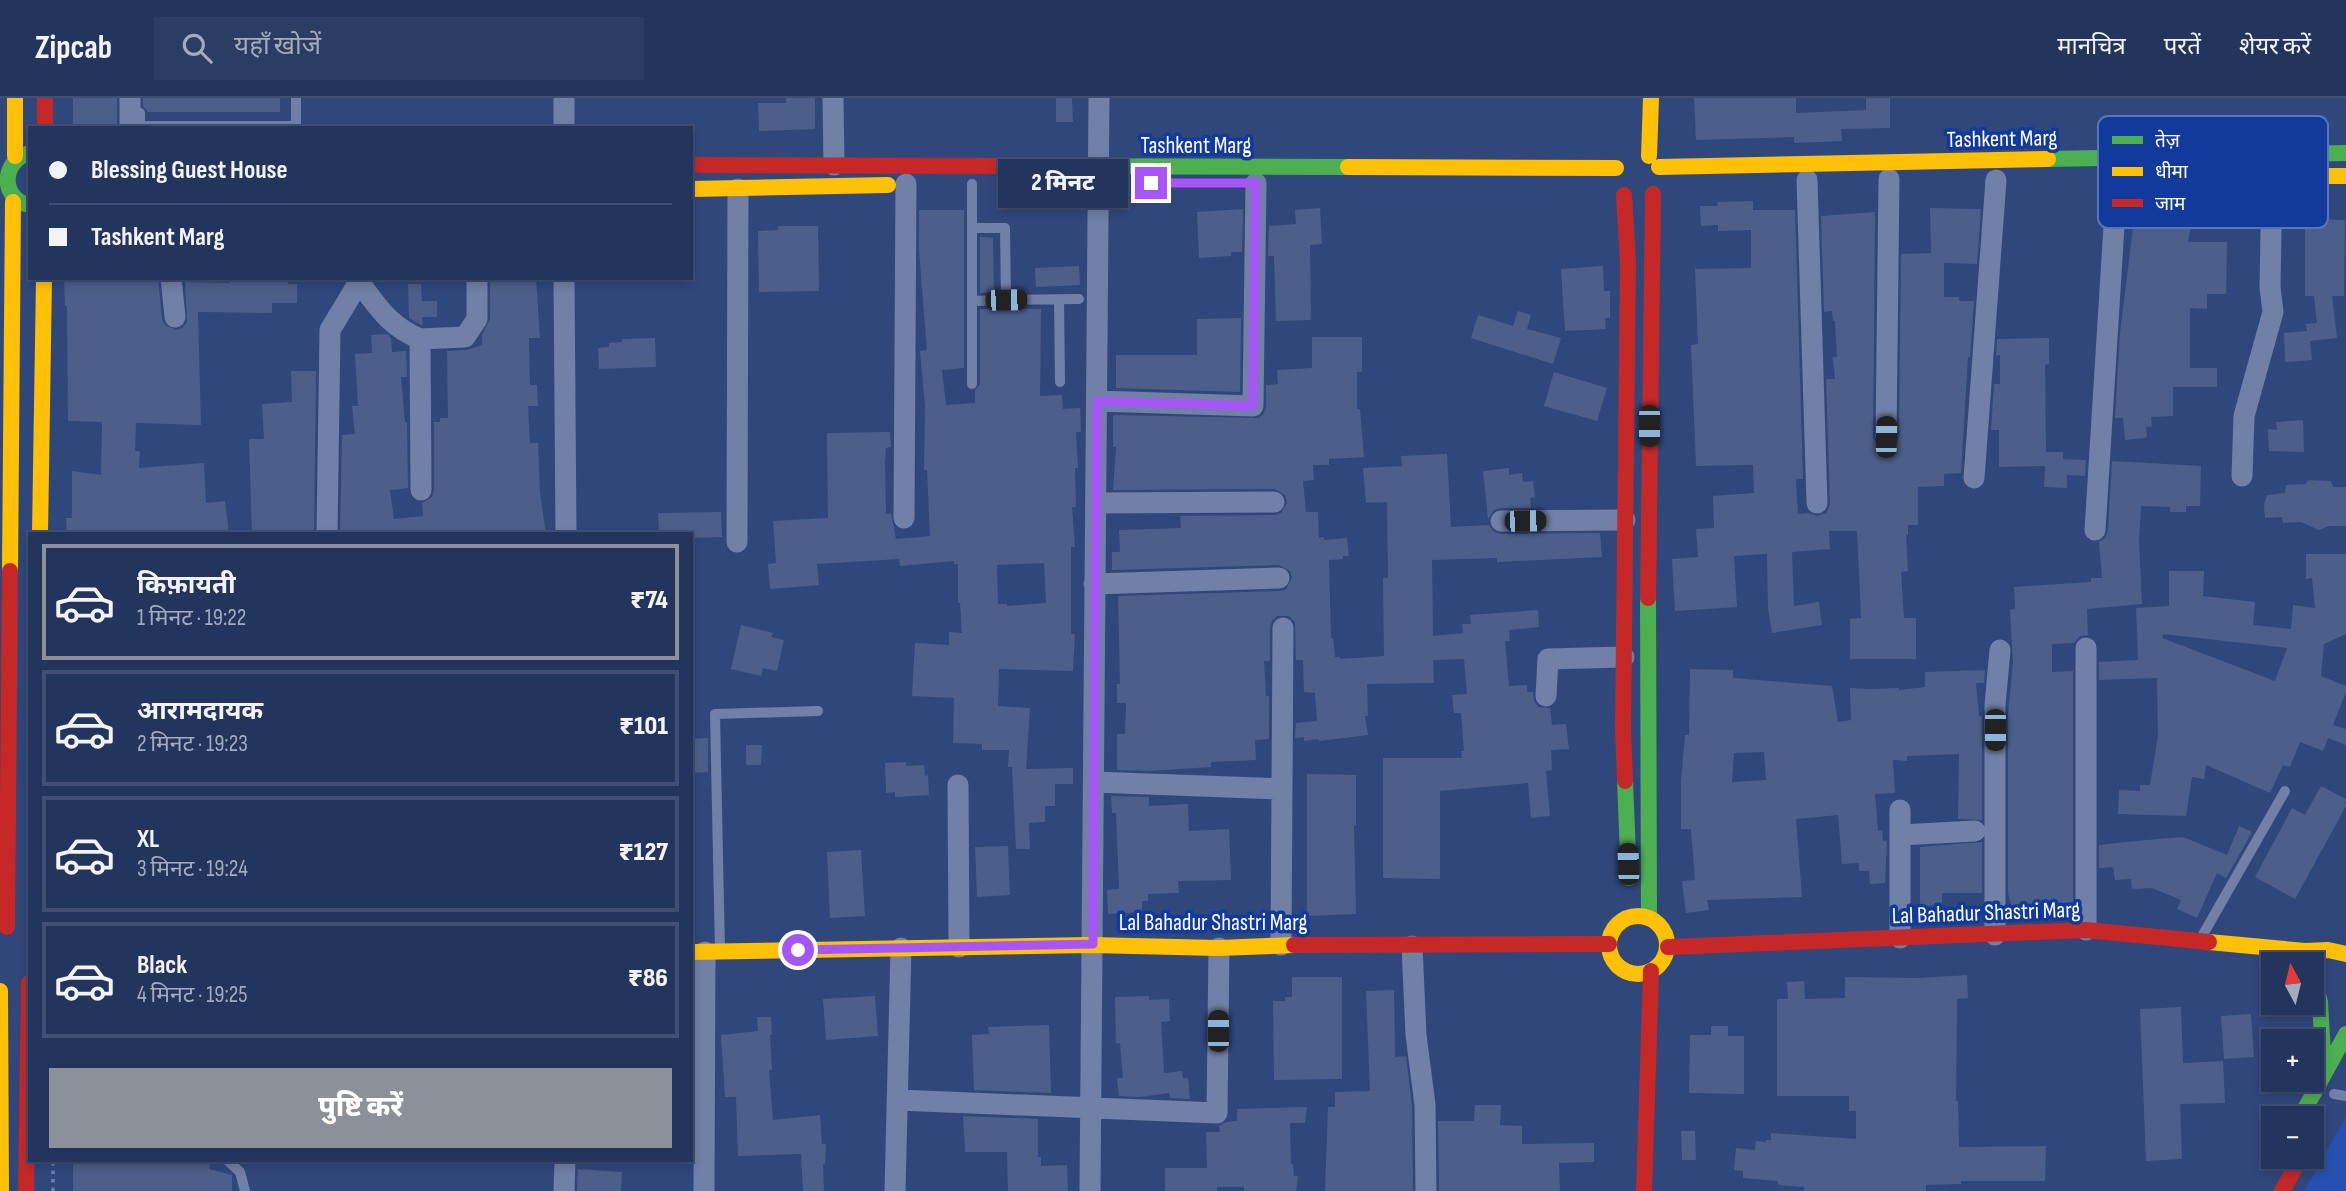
<!DOCTYPE html>
<html lang="hi">
<head>
<meta charset="utf-8">
<style>
	body { margin:0; font-family:"Sofia Sans Condensed","Noto Sans Devanagari",sans-serif; background:#2c3d63; color:#f1f3f6; height:100vh; display:flex; flex-direction:column; font-size:26px; white-space:nowrap }
	* { box-sizing:border-box; margin:0 }
	p { font-size:23px; color:#a3abbc }
	.icon { flex:none; width:38px; height:38px; fill:none; stroke:currentColor; stroke-width:2; stroke-linecap:round; stroke-linejoin:round }
	.map { position:relative; flex:1; overflow:hidden }
	.panel { position:absolute; left:28px; top:434px; width:665px; height:630px; display:flex; flex-direction:column; background:#24355d; border-radius:0px; box-shadow:0 4px 10px #0003,0 0 0 2px #415072 }
	.panel>* { flex:none }
	.banner { position:absolute; left:28px; top:28px; width:665px; height:154px; border-radius:0px; box-shadow:0 4px 10px #0003,0 0 0 2px #415072; display:grid; align-content:center; height:154px; padding:0 21px; background:#24355d }
	.needle { width:46px; rotate:353deg }
	.fabs { position:absolute; left:2261px; top:854px; display:grid; gap:14px }
	.fabs a { display:grid; place-items:center; width:63px; height:63px; border-radius:0px; background:#24355d; box-shadow:0 4px 10px #0003,0 0 0 2px #415072; font-size:35px }
	.end { position:absolute; width:32px; height:32px; margin:-16px; border:9px solid #a855f7; background:#fff; box-shadow:0 0 0 4px #fff }
	.from { border-radius:50% }
	.bubble { position:absolute; height:49px; border-radius:0px; background:#24355d; box-shadow:0 4px 10px #0003,0 0 0 2px #415072; font-size:23px; font-weight:800; line-height:49px; text-align:center }
	.car { position:absolute; width:21px; height:42px; margin:-21px -10px; border-radius:9px; box-shadow:0 0 5px 2px #0007; background:linear-gradient(#222 24%,#8ab4d8 0 40%,#222 0 76%,#8ab4d8 0 86%,#222 0) }
	.banner b { display:flex; align-items:center; gap:24px; height:66px; font-size:26px }
	.banner b+b { border-top:2px solid #415072 }
	.banner i { width:18px; height:18px; background:#f1f3f6 }
	ul { padding:12px 0 0; list-style:none }
	li { display:flex; align-items:center; gap:21px; height:116px; margin:0 14px 10px; padding:0 7px; border:4px solid #415072; border-radius:0px }
	li div { flex:1 }
	li b { display:block; font-size:26px }
	li em { font-style:normal; font-weight:800 }
	li.on { border-color:#8c9099 }
	li>.icon { width:63px; height:63px; stroke-width:1.5 }
	.action { display:flex; gap:14px; margin-top:auto; padding:14px 21px }
	.action a { flex:1; height:80px; border-radius:0px; background:#8c9099; color:#fff; font-size:28px; font-weight:800; line-height:80px; text-align:center }
	header { display:flex; align-items:center; gap:42px; box-sizing:border-box; height:98px; padding:0 35px; background:#24355d; border-bottom:2px solid #415072 }
	header strong { font-size:33px }
	nav { display:flex; gap:38px; margin-inline-start:auto; font-size:24px }
	.search { width:490px; height:63px; background:#2c3d63; display:flex; align-items:center; gap:18px; box-sizing:border-box; padding:0 24px; border-radius:0px; color:#a3abbc; font-size:26px }
	.map>svg:first-child { display:block }
	.green { fill:#2651b2 }
	.building { fill:#4c5f8a; fill-rule:evenodd }
	.lines { fill:none; stroke-linecap:round; stroke-linejoin:round }
	.path { stroke:#7080a6; stroke-width:3.5; stroke-dasharray:3.5 5; stroke-linecap:butt }
	.lane { stroke:#7080a6; stroke-width:10 }
	.street { stroke:#7080a6; stroke-width:21 }
	.fast { stroke:#4caf50; stroke-width:16 }
	.slow { stroke:#ffc107; stroke-width:16 }
	.jam { stroke:#c62828; stroke-width:16 }
	.route { stroke:#a855f7; stroke-width:9 }
	.labels { text-anchor:middle; stroke-width:7; stroke-linejoin:round; paint-order:stroke }
	.street-label { font-size:23px; fill:#fff; stroke:#113a9c }
	.key { fill:#113a9c; stroke:#5875ba; stroke-width:2 }
	.key-label { font-size:19px; fill:#fff }
</style>
</head>
<body>
<header>
<strong>Zipcab</strong>
<div class="search"><svg class="icon" aria-label="search" viewBox="0 0 24 24"><circle cx="10" cy="10" r="6"/><path d="M15 15l6 6"/></svg>यहाँ खोजें</div>
<nav><a>मानचित्र</a><a>परतें</a><a>शेयर करें</a></nav>
</header>
<div class="map">
<svg width="2346" height="1093" viewBox="0 0 2346 1093">
	<rect width="100%" height="100%" fill="#30477c"/>
	<!-- green -->
	<path class="green" d="M2346,1019V1093H2304Z"/>
	<!-- building -->
	<path class="building" d="M73,0H117V30H73Z
		M143,0H280V14H148L143,8Z
		M786,0H815V31L759,33L758,5H786Z
		M1056,0H1072L1073,24H1056Z
		M1694,0H1796V15L1866,12V0H1890V30L1841,31L1842,43L1794,45V39L1696,42Z
		M1753,103V112H1795L1803,381H1796L1798,416L1809,415L1817,418L1827,415L1830,405L1826,281H1835L1833,259H1837L1835,223H1833L1832,213L1824,214L1821,118L1875,114L1873,339L1879,350L1887,352L1897,346L1899,339L1901,156L1931,155L1930,110L1981,111L1977,166L1944,165V199H1959V203H1974L1970,259H1968L1961,375L1944,376V388L1918,389V427H1908V437H1906L1908,473L1901,474L1904,520H1916V561H1850V521L1861,520L1857,433H1829L1830,451L1792,454L1794,508L1819,504L1822,527L1772,535L1768,510L1767,456L1734,458L1737,509L1675,513L1672,461L1698,459L1696,431L1714,430L1713,398L1754,395L1753,367L1696,368L1691,247L1698,246L1695,171L1751,170V132L1718,133V127L1701,128L1700,108H1718L1717,104Z
		M1320,110L1322,146L1310,147L1311,222L1276,223L1274,158H1268L1269,128L1296,126L1295,112Z
		M1243,111L1242,154H1231V158L1199,160L1197,114Z
		M2194,111L2188,144H2227L2226,196H2207V211L2190,210V270H2217V289H2173V318L2151,319L2152,328L2146,329L2147,338L2145,340L2125,342L2123,320H2115L2120,235L2135,114Z
		M919,112H964V270L942,272L946,307L975,305V293L980,286V211H1041L1040,298L1062,297L1063,311L1080,310L1081,334H1076L1078,370H1075L1076,409H1072L1075,449H1071V536H1075L1073,573L999,571L998,608L1030,610L1026,671L1073,670V686H1055V708H1045V724L1029,725L1030,751H1016L1012,669H1008L1009,652H982V646L953,645L954,600L912,598L915,545L949,547V534L962,535L960,505H958V466H954V463L900,468L899,461L817,466L819,487L770,491L768,466L776,465L773,423L828,420L827,335L890,334L891,349L886,350L885,364L886,416L891,415L896,441L930,438L927,372H924L925,308L920,253L927,252L919,153ZM1044,465L1046,505L1007,508V506H998L997,467Z
		M2305,121L2345,122L2344,198H2332L2337,240L2310,243L2312,262L2285,264L2284,235L2307,233L2306,226L2317,225L2314,198H2305Z
		M778,128H818L819,193L759,194L758,133L778,132Z
		M980,139L993,140L994,194L980,195Z
		M1079,168L1080,187L1036,189L1035,170Z
		M1603,168L1604,193H1610V220H1605L1606,231L1565,233L1561,171Z
		M64,180H158L162,221L165,227L176,232L182,230L187,224L185,184L230,185V180H288V186H297V205H272V215L198,214L201,327L136,325L135,353H140L139,370L204,365L206,405L225,403L229,436H67L66,420H72V373L101,377L102,324L68,323L67,208H65Z
		M490,180H536L540,240H529L530,287H537L538,308H528L530,345H538L540,394L546,436H340L342,337L355,336L352,308H358L355,256L372,255L371,237L387,236L391,240L392,254L406,253L407,279H401L405,324H407L408,390L390,392L394,421L423,418L422,405L432,399L434,392V324H440V320H448L447,253L466,252L482,247V237L490,221Z
		M408,186H421L422,203H437V219H422L423,228L409,220Z
		M1518,213L1531,217L1527,231L1561,240L1553,266L1471,240L1478,217L1513,228Z
		M1241,220L1240,294L1116,290V257H1197V221Z
		M1312,239H1362V274H1357V311H1360L1364,359L1329,361V367H1313L1314,382L1303,383L1306,414H1318L1319,440L1324,439V442L1347,440L1349,458H1343V461L1329,462L1331,541L1333,540L1335,559H1340V561L1384,558L1383,480H1388L1387,404L1366,405L1363,370L1402,368L1401,358L1447,356L1451,429L1489,427L1494,434L1501,436L1600,435L1602,459L1497,464V460L1432,462L1433,538L1463,535L1462,526H1471L1470,517L1538,512L1539,529L1509,532L1510,543H1505L1509,588L1527,587V594H1533L1534,603L1538,609L1550,610L1552,627L1566,626L1569,651L1551,652L1552,672L1546,673L1550,718L1531,720L1528,685L1440,693V781L1383,780V660H1462L1461,653H1464L1461,615H1454L1452,597L1467,596L1464,561L1433,562L1434,585L1367,586L1368,618H1365L1368,637L1319,643L1318,641L1304,643V639L1295,640L1296,625L1317,623L1315,595L1304,594L1303,562H1296L1295,524L1289,518H1277L1272,523L1270,529V563H1264L1266,598H1269V641L1255,642L1256,662L1211,664V669L1149,673L1117,672V636H1125L1126,605H1117V586H1120L1118,498L1279,493L1286,491L1292,480L1290,473L1279,467L1112,472V454H1120L1119,432L1181,430L1180,418L1275,417L1281,415L1287,405L1285,397L1274,391L1113,392L1116,349H1113V317L1259,320L1264,315L1266,309V287L1278,286L1277,272L1312,270Z
		M655,240L656,269L599,271L598,250L609,249V245L622,244V241Z
		M2049,240V266L2045,267L2046,354H2063V361L2086,362L2085,378L2067,377V390L2044,389L2045,368L1999,369V332H1991L1994,286H2000V257L1996,258L1997,241Z
		M291,273H316L314,436H252L249,341H264L262,306L292,304Z
		M1554,274L1607,290L1597,323L1544,308Z
		M2303,322L2304,354L2269,353L2268,331L2277,332L2276,324Z
		M2112,363L2201,368L2200,408H2186V414H2170V409L2141,408L2139,444L2142,506L2087,511L2088,537L2080,538L2074,545L2052,546V574L2073,573V815L2013,817L2008,794V616L2013,564L2010,512L2015,511L2014,489L2091,484V480H2102L2099,444L2105,440L2108,433Z
		M1509,370V377L1522,375L1523,384L1533,383L1535,399L1530,400L1531,410H1500L1494,412L1488,421L1483,373Z
		M2308,382L2331,383L2333,389H2346V428H2329L2319,432L2301,424L2283,425L2282,419L2265,420L2264,407L2267,397L2285,395L2286,387L2306,386Z
		M721,414L722,439L691,440V436H659L658,415Z
		M2306,456H2346V536L2324,546L2321,578L2346,588V594L2333,627L2346,631V647L2328,640L2323,653L2300,644L2290,669L2283,667L2270,695L2206,667L2204,681L2192,679L2186,718L2118,716L2119,692L2140,693V687H2150L2158,638L2157,580L2099,582V564L2138,562L2136,510L2169,508V473H2204L2203,498L2255,504L2253,527L2291,531L2293,507L2315,510L2312,480L2306,481ZM2163,536L2287,550L2275,583L2162,540Z
		M741,527L773,535L771,539L784,542L777,573L763,570L761,578L731,571Z
		M1690,571L1733,572V580L1832,588L1838,624L1851,622L1850,590L1870,591L1899,590V592L1925,589V574L1985,572L1984,585H1976L1979,618H1982V722L1958,721L1959,656L1907,658V663L1893,662L1895,695L1875,696L1878,733L1882,732L1883,743H1887L1885,785L1870,786L1869,773H1859V765L1842,766L1838,717L1796,721L1802,799L1707,802L1709,812L1686,815L1682,783L1695,782L1691,731H1681V683L1685,637H1689ZM1764,654L1766,682L1732,684L1734,655Z
		M708,640V674L691,675V641Z
		M746,647H762L761,667H746Z
		M906,664V668L924,667L925,678L928,677L929,697L895,699V694L886,695L885,665Z
		M1307,676L1356,677V727H1354L1356,816L1307,818Z
		M2321,688L2346,701V708L2295,801L2255,779L2292,710L2305,717Z
		M1111,698L1149,699V708L1188,706L1189,733L1229,731L1231,782L1178,783L1179,795L1148,796V803H1142V814L1108,816L1107,792L1119,791L1116,715H1112Z
		M2239,728L2252,734L2226,780L2217,775L2197,820L2177,811L2181,802L2152,790L2132,791L2131,781L2115,782L2113,769L2099,770V747L2135,743L2183,739L2227,757Z
		M1982,744V795H1942V807L1920,808V749Z
		M1008,748L1010,797L977,799L975,749Z
		M861,752L865,818L830,820L827,754Z
		M1967,877L1968,900L1957,901L1956,1003H1958L1959,1049L2046,1048L2045,1083H1961V1086L1926,1087V1093H1804V1089L1778,1087V1083L1743,1080V1073L1734,1072L1736,1050L1755,1052L1756,1043L1766,1044V1042H1771V1035L1856,1041V1013H1849V998H1777V901H1788L1787,884L1804,883L1805,901L1845,900V879L1919,880Z
		M1292,879H1342V981L1274,982L1273,903H1285V899H1292Z
		M1394,892L1395,959L1406,958L1412,1008L1413,1093H1325L1328,1009H1335V994L1370,993L1366,893Z
		M875,898L878,938L826,942L823,901Z
		M1149,898V902L1169,901L1170,923L1161,924L1164,975L1182,973L1183,980H1188L1190,1001L1170,1000L1169,995L1140,999L1119,998L1117,980H1123L1120,945H1116L1115,899Z
		M2181,909L2183,965L2223,963L2225,1005L2180,1006L2182,1061L2146,1063L2140,911Z
		M2251,916L2254,959L2224,961L2221,918Z
		M757,919H771L772,937H770L772,972H769L773,1022L820,1017L822,1046H826L825,1066H823L824,1093H803L801,1056L738,1058L736,999H725L721,937L758,933Z
		M1049,927L1051,995L974,992L972,937L989,936L988,929Z
		M1711,928H1728V938H1744V996L1689,995L1690,937H1711Z
		M1475,1007H1501L1500,1027L1522,1028V1046L1594,1045V1064L1559,1065L1560,1093H1439L1438,1023H1474Z
		M1307,1009L1305,1025H1290L1291,1066H1293L1294,1078H1298L1296,1093H1244V1089H1217V1093H1165V1070H1207L1206,1034H1220L1219,1028L1226,1024L1237,1023V1011Z
		M963,1018L1038,1021V1059H1041V1068L1067,1067L1068,1093H1008L1007,1054H965Z
		M1681,1033H1695L1696,1062H1682Z
		M73,1062L210,1063L209,1071L232,1077V1093H73Z
		M578,1071L622,1074L621,1093H577Z"/>
	<g class="lines">
		<!-- path -->
		<path class="path" d="M53,1093V1062"/>
		<!-- lane -->
		<path class="lane" d="M296,0V30
			M140,15V28H296
			M973,130H1005L1006,202L1079,201
			M1059,201L1060,284
			M972,203L1006,202
			M972,286V86
			M2201,840L2285,693
			M720,853L715,616L818,613
			M2334,996L2346,998
			M227,1062L240,1074L245,1093"/>
		<!-- street -->
		<path class="street" d="M833,0L834,67
			M130,30V0
			M564,30V0
			M1807,82L1817,405
			M171,180L175,219
			M359,180V184C379,210 389,228 420,241
			M564,180L566,436
			M1097,303L1253,308L1256,85
			M1886,339L1889,81
			M2242,378L2244,318L2273,214L2270,189L2272,77
			M1974,380L1996,82
			M421,392L420,241L465,239L477,221V180
			M1096,405L1274,404
			M904,420L906,86
			M1501,423L1625,422
			M2095,432L2117,80
			M327,436L330,232L359,184
			M737,444L738,91
			M1094,486L1279,480
			M1546,598L1548,561L1624,559
			M1094,684L1282,691
			M958,687L959,849
			M1900,737L1975,733
			M2086,832V550
			M1995,837V607L2000,552
			M1900,840V712
			M1281,847L1283,530
			M1412,848L1416,937L1425,1007L1426,1093
			M898,1002L1217,1015L1219,850
			M564,1093L565,1062
			M704,1093L705,854
			M895,1093L901,850
			M1090,1093L1099,0"/>
		<!-- fast -->
		<path class="fast" d="M2048,61L2346,55
			M1022,68L1348,69
			M29,107C0,101 1,62 30,55
			M1648,500L1649,820
			M1625,683L1629,780
			M2312,872L2320,904L2324,975
			M2300,1020L2346,936"/>
		<!-- slow -->
		<path class="slow" d="M15,0V58
			M1649,58L1651,0
			M1348,69L1616,70
			M1659,69L2048,61
			M2241,78H2346
			M691,91L888,87
			M40,436L44,180
			M10,473L13,104
			M1609 847a29 29 0 1 1 58 0a29 29 0 1 1-58 0Z
			M2209,844L2305,853L2328,852L2346,856
			M691,854L1092,847L1219,850L1294,847
			M0,893L1,1093"/>
		<!-- jam -->
		<path class="jam" d="M45,0V30
			M691,67L1022,68
			M1624,97L1628,165L1623,632L1625,683
			M1648,500L1653,96
			M7,829L10,473
			M1294,847L1609,846
			M1668,849L2086,832L2209,844
			M26,1093L29,885
			M1644,1093L1651,873
			M2282,1093L2301,1059"/>
	</g>
	<g class="lines">
		<!-- route -->
		<path class="route" d="M798,852L1093,846L1097,303L1253,308L1256,85H1151"/>
	</g>
	<g class="labels">
		<!-- street labels -->
		<g class="street-label">
			<text transform="translate(2002 40) rotate(-1)" y="8">Tashkent Marg</text>
			<text x="1196" y="55">Tashkent Marg</text>
			<text transform="translate(1986 814) rotate(-2)" y="8">Lal Bahadur Shastri Marg</text>
			<text x="1213" y="832">Lal Bahadur Shastri Marg</text>
		</g>
	</g>
	<!-- legend -->
	<rect x="2098" y="18" width="230" height="112" rx="10" class="key"/>
	<rect x="2112" y="38" width="31" height="8" fill="#4caf50"/>
	<rect x="2112" y="69" width="31" height="9" fill="#ffc107"/>
	<rect x="2112" y="101" width="31" height="8" fill="#c62828"/>
	<g class="key-label">
		<text x="2155" y="49">तेज़</text>
		<text x="2155" y="80">धीमा</text>
		<text x="2155" y="112">जाम</text>
	</g>
</svg>
<div class="fabs">
<a><svg class="needle" viewBox="-14 -14 28 28"><path d="M0-13l5 13h-10z" fill="#e53935"/><path d="M0 13l5-13h-10z" fill="#a3abbc"/></svg></a>
<a>+</a>
<a>−</a>
</div>
<i class="end from" style="left:798px;top:852px"></i>
<i class="end" style="left:1151px;top:85px"></i>
<div class="bubble" style="left:998px;top:61px;width:130px">2 मिनट</div>
<i class="car" style="left:1006px;top:202px;rotate:89deg"></i>
<i class="car" style="left:1649px;top:328px;rotate:180deg"></i>
<i class="car" style="left:1886px;top:339px;rotate:1deg"></i>
<i class="car" style="left:1525px;top:423px;rotate:89deg"></i>
<i class="car" style="left:1995px;top:632px;rotate:180deg"></i>
<i class="car" style="left:1628px;top:766px;rotate:358deg"></i>
<i class="car" style="left:1218px;top:933px;rotate:0deg"></i>
<div class="banner">
<b><i class="from"></i>Blessing Guest House</b>
<b><i></i>Tashkent Marg</b>
</div>
<section class="panel">
<ul>
<li class="on"><svg class="icon" aria-label="car" viewBox="0 0 24 24"><path d="M5 17H2v-5l4-1 3-4h7l3 4 3 1v5h-3M9 17h6M6 11h13"/><circle cx="7" cy="17" r="2"/><circle cx="17" cy="17" r="2"/></svg><div><b>किफ़ायती</b><p>1 मिनट · 19:22</p></div><em>₹74</em></li>
<li><svg class="icon" aria-label="car" viewBox="0 0 24 24"><path d="M5 17H2v-5l4-1 3-4h7l3 4 3 1v5h-3M9 17h6M6 11h13"/><circle cx="7" cy="17" r="2"/><circle cx="17" cy="17" r="2"/></svg><div><b>आरामदायक</b><p>2 मिनट · 19:23</p></div><em>₹101</em></li>
<li><svg class="icon" aria-label="car" viewBox="0 0 24 24"><path d="M5 17H2v-5l4-1 3-4h7l3 4 3 1v5h-3M9 17h6M6 11h13"/><circle cx="7" cy="17" r="2"/><circle cx="17" cy="17" r="2"/></svg><div><b>XL</b><p>3 मिनट · 19:24</p></div><em>₹127</em></li>
<li><svg class="icon" aria-label="car" viewBox="0 0 24 24"><path d="M5 17H2v-5l4-1 3-4h7l3 4 3 1v5h-3M9 17h6M6 11h13"/><circle cx="7" cy="17" r="2"/><circle cx="17" cy="17" r="2"/></svg><div><b>Black</b><p>4 मिनट · 19:25</p></div><em>₹86</em></li>
</ul>
<div class="action"><a>पुष्टि करें</a></div>
</section>
</div>
</body>
</html>
